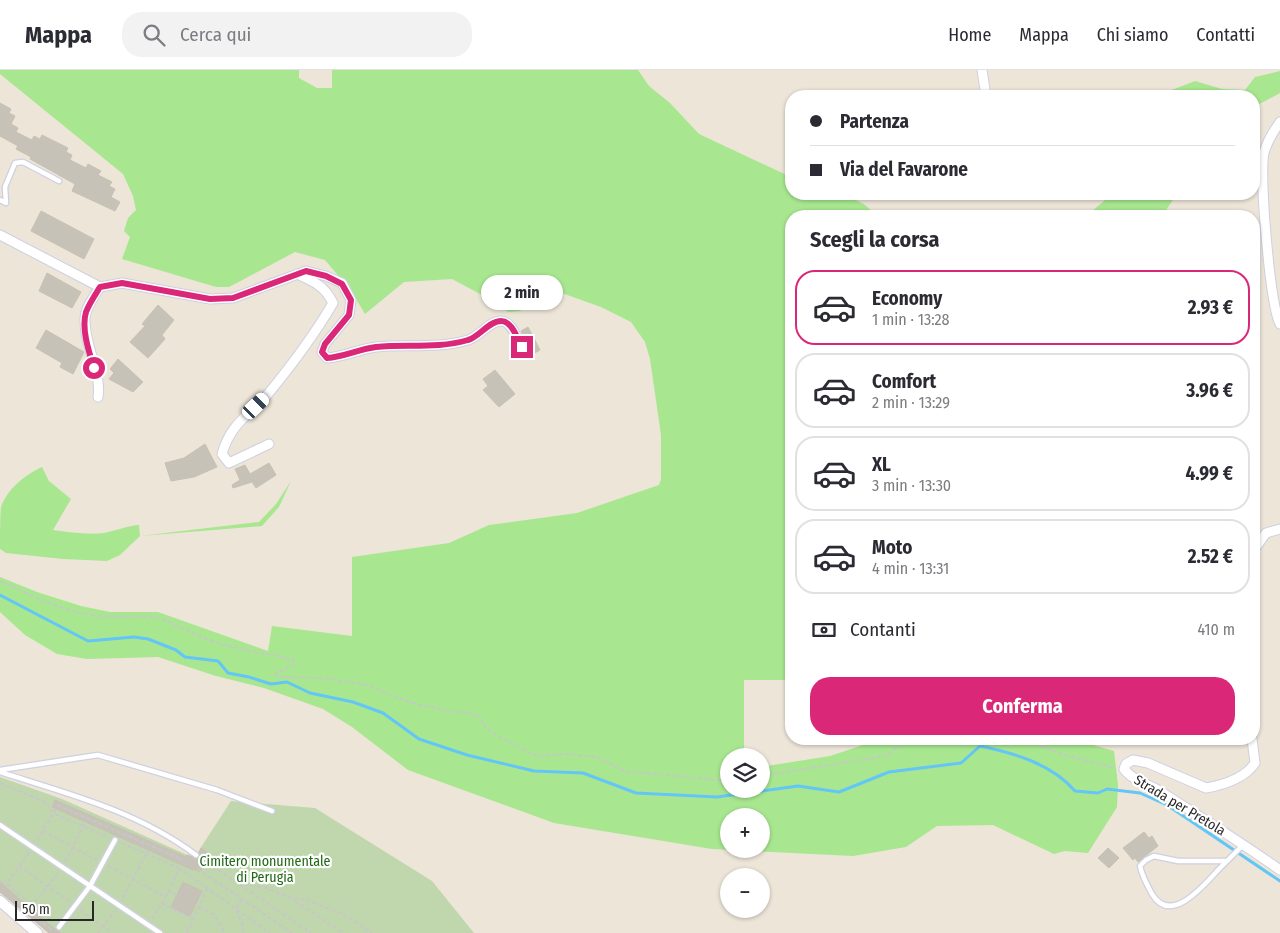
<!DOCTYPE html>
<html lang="it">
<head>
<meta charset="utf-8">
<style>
	body { margin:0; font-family:"Fira Sans Condensed",sans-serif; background:#f2f2f3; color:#2b2b33; height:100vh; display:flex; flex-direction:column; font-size:19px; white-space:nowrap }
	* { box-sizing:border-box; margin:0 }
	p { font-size:16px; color:#7c7c81 }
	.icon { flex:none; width:28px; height:28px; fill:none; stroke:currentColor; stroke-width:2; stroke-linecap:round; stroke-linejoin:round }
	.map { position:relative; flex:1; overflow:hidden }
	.panel { position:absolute; left:785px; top:140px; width:475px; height:535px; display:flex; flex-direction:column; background:#fff; border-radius:20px; box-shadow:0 1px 4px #0004 }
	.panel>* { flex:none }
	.banner { position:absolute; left:785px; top:20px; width:475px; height:110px; border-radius:20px; box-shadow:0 1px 4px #0004; display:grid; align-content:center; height:110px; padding:0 25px; background:#fff }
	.buttons { position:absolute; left:720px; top:678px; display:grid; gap:10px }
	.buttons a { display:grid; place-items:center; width:50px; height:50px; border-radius:50%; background:#fff; box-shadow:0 1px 4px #0004; font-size:25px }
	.scale { position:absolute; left:15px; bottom:12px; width:79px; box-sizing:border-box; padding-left:5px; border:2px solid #282828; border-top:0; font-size:14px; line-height:18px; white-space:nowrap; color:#282828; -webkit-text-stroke:4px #fff; paint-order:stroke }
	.end { position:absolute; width:22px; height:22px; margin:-11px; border:6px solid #db2777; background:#fff; box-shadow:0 0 0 2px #fff }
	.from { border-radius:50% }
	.bubble { position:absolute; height:35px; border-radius:18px; background:#fff; box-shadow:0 1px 4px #0004; font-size:16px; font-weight:700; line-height:35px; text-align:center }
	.car { position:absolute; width:15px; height:30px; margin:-15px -8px; border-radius:6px; box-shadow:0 0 4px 1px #0007; background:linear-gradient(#fff 24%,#345 0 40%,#fff 0 76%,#345 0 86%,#fff 0) }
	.banner b { display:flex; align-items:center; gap:18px; height:48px; font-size:19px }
	.banner b+b { border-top:1px solid #e1e1e2 }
	.banner i { width:12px; height:12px; background:#2b2b33 }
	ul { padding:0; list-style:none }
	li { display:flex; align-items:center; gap:15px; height:75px; margin:0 10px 8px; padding:0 15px; border:2px solid #e1e1e2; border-radius:20px }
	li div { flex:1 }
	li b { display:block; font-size:19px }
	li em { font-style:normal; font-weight:700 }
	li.on { border-color:#db2777 }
	li>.icon { width:45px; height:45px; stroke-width:1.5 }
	h2 { padding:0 25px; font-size:22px; line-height:60px }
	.pay { display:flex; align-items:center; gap:12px; height:55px; padding:0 25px; font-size:19px }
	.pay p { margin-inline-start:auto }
	.action { display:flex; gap:10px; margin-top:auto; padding:10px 25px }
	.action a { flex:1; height:58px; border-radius:20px; background:#db2777; color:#fff; font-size:20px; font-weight:700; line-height:58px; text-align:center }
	header { display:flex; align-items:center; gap:30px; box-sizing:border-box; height:70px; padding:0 25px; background:#fff; border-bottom:1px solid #e1e1e2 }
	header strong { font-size:24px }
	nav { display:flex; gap:28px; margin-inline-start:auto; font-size:18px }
	.search { width:350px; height:45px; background:#f2f2f3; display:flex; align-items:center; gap:12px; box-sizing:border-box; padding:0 18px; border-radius:20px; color:#7c7c81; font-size:19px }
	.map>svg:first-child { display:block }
	.green { fill:#a8e790; fill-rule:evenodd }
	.cemetery { fill:#c0d7ae }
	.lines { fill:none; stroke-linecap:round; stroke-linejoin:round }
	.stream { stroke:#63c6f7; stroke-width:3 }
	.building { fill:#c7c2b8; stroke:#c7c1b2 }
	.service-casing { stroke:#ced0e3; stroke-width:7 }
	.minor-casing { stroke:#ced0e3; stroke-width:11 }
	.tertiary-casing { stroke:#ced0e3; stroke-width:12 }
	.path { stroke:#c7c7c7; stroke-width:2; stroke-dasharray:4 2.5; stroke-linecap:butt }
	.service { stroke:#fff; stroke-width:4.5 }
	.minor { stroke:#fff; stroke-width:9 }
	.tertiary { stroke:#fff; stroke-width:10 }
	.route { stroke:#db2777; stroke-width:6 }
	.labels { text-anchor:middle; stroke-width:4.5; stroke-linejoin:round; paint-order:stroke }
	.street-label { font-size:14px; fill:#282828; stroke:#fff }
	.park-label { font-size:14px; fill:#206914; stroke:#fff }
</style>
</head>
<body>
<header>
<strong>Mappa</strong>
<div class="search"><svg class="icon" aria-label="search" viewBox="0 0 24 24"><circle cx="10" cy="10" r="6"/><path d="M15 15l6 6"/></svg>Cerca qui</div>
<nav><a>Home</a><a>Mappa</a><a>Chi siamo</a><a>Contatti</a></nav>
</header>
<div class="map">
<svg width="1280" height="863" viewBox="0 0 1280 863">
	<rect width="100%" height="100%" fill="#ece5d8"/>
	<!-- green -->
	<path class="green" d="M0,0H299V8L317,18H332V0H638L649,16L670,33L699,64L791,107V124C817,124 860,120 875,146H791V610H744V686H729V719H761V697L830,686L881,669H1072L1114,681L1118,715L1117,737L1088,783L1065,781L1054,784L993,755L937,756L906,777L853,786L712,779L554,753L408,700L352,657L323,639L264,618L216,606L158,587L87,589L57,584L25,565L0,542V507L37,522L81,536L110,542H158L268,581L272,556L352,566V487L449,473L489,455L577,443L659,415L661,409V365L650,289L645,272L631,252L601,237L556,221L543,224L520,241L508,242L497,233L452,209L404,212L365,244L352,222L325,190L295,182L229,217H216L122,189L130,167L124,161L128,148L136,140L133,126L123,104L0,4ZM729,746H761V779H729Z
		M1280,1V23L1254,37V26H1163L1172,20L1195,11L1222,19L1245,20L1255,7Z
		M1112,124H1177L1162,146H1090L1091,142Z
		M42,397L49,411L71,429L53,460C69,462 88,465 104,463C116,461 125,456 139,455L140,466L259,452L276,434L291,411L279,437L262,456L140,466L120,485L107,491L63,489L6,483L0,479C0,469 0,446 1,437C8,418 25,405 42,397Z"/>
	<!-- cemetery -->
	<path class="cemetery" d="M0,707L62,729L194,788L231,731L315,738L432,811L474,863H49L0,822Z"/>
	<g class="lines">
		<!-- stream -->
		<path class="stream" d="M0,525L88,571L134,567L148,569L176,580L185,587L218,591L228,603L249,607L271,614L287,612L310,623L353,632L383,643L419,669L467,685L534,701L583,703L636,723L717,727L798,716L839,722L889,702L961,693L980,676C1014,683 1052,694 1075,721L1098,723L1107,719L1140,723L1167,735L1280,811"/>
	</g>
	<!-- building -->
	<path class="building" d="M0,33L11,39L9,43L15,46L11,54L18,58L16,62L32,70L34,66L40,69L42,65L68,78L66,82L72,85L70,90L86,98L88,94L101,101L98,105L112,112L109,116L115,119L111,127L120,132L115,141L72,121L75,114L30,89L31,87L16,79L18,76L0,66Z
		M41,141L94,169L84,189L31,161Z
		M47,203L81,222L72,238L39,221Z
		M158,235L174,250L162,265L165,269L148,288L130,272L145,256L142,254Z
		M528,257L540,280L529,286L526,281L527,274L521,261Z
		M46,260L84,282L73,304L60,297L62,293L36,278Z
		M118,289L143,312L133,322L109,309L114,303L110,299Z
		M495,300L515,324L499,337L483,320L488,316L483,309Z
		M205,374L217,397L194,407L171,411L165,393L184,388Z
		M269,393L276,405L256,418L252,412L233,418L232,415L240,410L235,399L245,395L250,404Z
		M55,730L186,787L187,785L198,788L201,778L208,783L200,794L203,795L200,802L194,799L193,800L52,737Z
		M1144,762L1149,768L1152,766L1158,776L1138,792L1135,788L1133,790L1123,778Z
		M1108,778L1119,788L1109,798L1098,788Z
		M0,812L56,860L61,863H49L0,822Z
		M183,812L202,821L190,846L171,837Z"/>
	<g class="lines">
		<!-- service casing -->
		<g class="service-casing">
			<path id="service" d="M0,130L6,133L5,117L15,93L23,92L59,111
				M0,700L98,685L217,720L272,741
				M0,702C69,724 137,741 196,785
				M0,755L160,863
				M1227,791H1178L1154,786L1146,790L1140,796C1142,806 1147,815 1152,824C1171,856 1204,815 1219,799C1227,791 1235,783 1244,774
				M59,857L90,816L115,770"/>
		</g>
		<!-- minor casing -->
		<g class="minor-casing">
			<path id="minor" d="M982,0L986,26
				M1280,52C1273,62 1267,71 1264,83C1259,105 1270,234 1280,254
				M0,165L100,217L122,213L210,229L233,228L306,201L326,206L342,213L351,230L349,245L325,274L322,282L327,288C344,287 359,279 376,277C407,274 438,279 468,270C479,267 489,251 501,251C512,251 517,269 521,277
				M98,327C102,302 84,276 85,249C85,238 94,227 100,217
				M269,374L229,393L222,384C230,354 249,345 268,324C291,296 315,264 333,233C325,216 313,211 297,204
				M1254,480L1266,463L1280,459
				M1252,669L1255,693C1245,708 1223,715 1206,718L1148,693L1133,690L1126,694L1124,699C1132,710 1148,714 1160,721C1200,747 1241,772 1280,800"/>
		</g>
		<!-- tertiary casing -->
		<g class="tertiary-casing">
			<path id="tertiary" d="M0,831L37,863"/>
		</g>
		<!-- path -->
		<path class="path" d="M0,511C29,524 57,539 89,545C113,549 140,543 162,549C174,553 185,561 197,565C227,578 261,583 293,589L294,595L276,603L278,607L321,608L357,613L369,616L409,632L452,642H468L478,646L489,661L536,686L568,684L597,687L624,701L729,711
			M948,669L965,671L977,669
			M1022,669L1068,686L1114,698
			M761,706L885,686L904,673L923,669
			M0,713L47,733L53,743L109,767
			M57,735L181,789
			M43,761L97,790
			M37,770L56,739
			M122,773L179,798L166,827L152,849
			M29,782L7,814L53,852
			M202,789L311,863
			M65,792L85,752
			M19,796L70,832
			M108,796L166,827
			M179,798L270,863
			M198,799L292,863
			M0,812H4L7,814
			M238,813L266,818L293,829L307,830L343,844L372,863
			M168,821L177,825
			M123,828L148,780
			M242,829L236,839L242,853L243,863
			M295,831L343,863
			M18,832L53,861
			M161,833L193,849
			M31,837L59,802
			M199,837L214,845L225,863
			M80,840L112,863
			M98,863L115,841
			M187,863L207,818"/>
		<!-- service -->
		<use href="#service" class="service"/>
		<!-- minor -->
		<use href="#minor" class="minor"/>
		<!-- tertiary -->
		<use href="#tertiary" class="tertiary"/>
	</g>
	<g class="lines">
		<!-- route -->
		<path class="route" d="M94,298C89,282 81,259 86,242C89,234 95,225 100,217L122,213L210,229L233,228L306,201L326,206L342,214L351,230L349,245L325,274L322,282L327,288C344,287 359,279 376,277C407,274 438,279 468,270C479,267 489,251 501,251C512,251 517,268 522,277"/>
	</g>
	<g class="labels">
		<!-- street labels -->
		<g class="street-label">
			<text transform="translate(1180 735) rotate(31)" y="5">Strada per Pretola</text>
		</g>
		<!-- park labels -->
		<g class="park-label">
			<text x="265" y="796">Cimitero monumentale<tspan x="265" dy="16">di Perugia</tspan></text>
		</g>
	</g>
</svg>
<div class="buttons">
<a><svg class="icon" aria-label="layers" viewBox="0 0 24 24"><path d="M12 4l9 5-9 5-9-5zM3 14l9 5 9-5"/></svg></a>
<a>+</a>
<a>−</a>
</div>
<div class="scale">50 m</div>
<i class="end from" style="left:94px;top:298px"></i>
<i class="end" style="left:522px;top:277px"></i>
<div class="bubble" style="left:481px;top:205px;width:82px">2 min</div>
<i class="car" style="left:256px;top:336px;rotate:46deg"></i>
<div class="banner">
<b><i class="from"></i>Partenza</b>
<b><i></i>Via del Favarone</b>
</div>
<section class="panel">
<h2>Scegli la corsa</h2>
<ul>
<li class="on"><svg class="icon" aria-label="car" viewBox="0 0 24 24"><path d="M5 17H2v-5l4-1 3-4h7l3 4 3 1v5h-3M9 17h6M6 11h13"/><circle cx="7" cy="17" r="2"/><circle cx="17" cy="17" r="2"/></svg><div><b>Economy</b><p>1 min · 13:28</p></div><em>2.93 €</em></li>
<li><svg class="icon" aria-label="car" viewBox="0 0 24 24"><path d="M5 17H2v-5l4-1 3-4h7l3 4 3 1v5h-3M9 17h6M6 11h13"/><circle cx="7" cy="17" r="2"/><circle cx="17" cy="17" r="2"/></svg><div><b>Comfort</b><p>2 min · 13:29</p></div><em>3.96 €</em></li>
<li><svg class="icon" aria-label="car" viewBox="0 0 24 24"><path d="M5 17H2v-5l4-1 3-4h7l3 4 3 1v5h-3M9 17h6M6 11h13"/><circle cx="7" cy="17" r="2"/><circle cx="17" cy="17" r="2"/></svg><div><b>XL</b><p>3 min · 13:30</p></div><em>4.99 €</em></li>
<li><svg class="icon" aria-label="car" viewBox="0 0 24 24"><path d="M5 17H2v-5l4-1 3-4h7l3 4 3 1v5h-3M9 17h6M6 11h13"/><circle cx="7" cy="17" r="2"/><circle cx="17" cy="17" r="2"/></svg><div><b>Moto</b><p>4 min · 13:31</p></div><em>2.52 €</em></li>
</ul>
<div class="pay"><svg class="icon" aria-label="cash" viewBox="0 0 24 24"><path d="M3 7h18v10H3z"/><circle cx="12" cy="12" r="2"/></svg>Contanti<p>410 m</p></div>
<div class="action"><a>Conferma</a></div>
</section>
</div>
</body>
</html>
